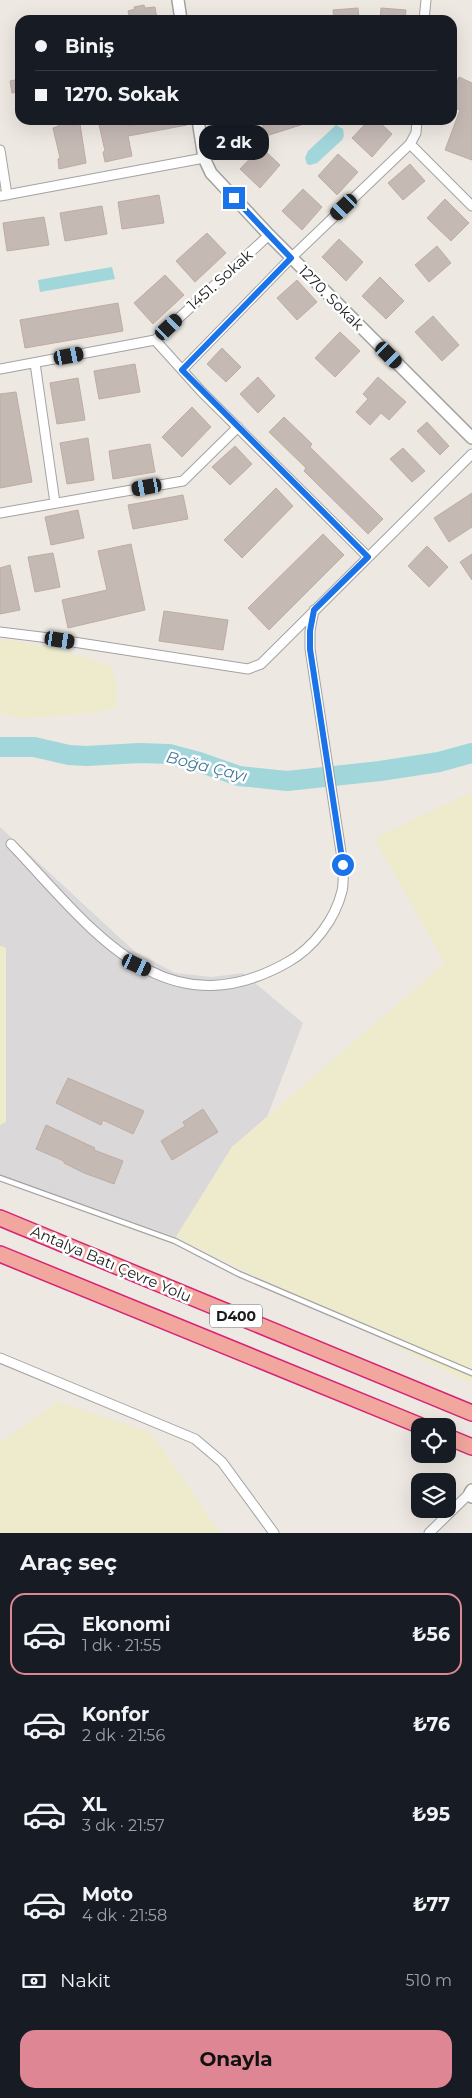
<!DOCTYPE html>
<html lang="tr">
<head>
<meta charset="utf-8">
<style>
	body { margin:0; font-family:Montserrat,sans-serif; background:#20242c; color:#f1f3f6; height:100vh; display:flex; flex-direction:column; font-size:19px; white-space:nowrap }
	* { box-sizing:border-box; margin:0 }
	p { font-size:16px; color:#9ea1a6 }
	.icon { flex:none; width:28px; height:28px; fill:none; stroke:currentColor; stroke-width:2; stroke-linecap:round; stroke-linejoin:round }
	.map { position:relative; height:1533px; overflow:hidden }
	.details { display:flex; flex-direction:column; background:#171b24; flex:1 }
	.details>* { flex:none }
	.guide { position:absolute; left:15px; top:15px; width:442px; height:110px; border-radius:15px; box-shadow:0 5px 20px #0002; display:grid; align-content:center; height:110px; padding:0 20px; background:#171b24 }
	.buttons { position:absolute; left:411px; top:1418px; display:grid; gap:10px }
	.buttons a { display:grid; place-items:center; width:45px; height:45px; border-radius:10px; background:#171b24; box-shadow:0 5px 20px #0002; font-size:25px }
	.end { position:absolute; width:22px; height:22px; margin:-11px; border:6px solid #1a73e8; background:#fff; box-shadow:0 0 0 2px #fff }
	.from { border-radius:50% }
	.bubble { position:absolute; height:35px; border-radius:15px; background:#171b24; box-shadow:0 5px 20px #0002; font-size:16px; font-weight:700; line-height:35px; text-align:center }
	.car { position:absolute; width:15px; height:30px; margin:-15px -8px; border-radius:6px; box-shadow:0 0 4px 1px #0007; background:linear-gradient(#222 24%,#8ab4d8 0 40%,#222 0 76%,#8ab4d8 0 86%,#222 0) }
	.guide b { display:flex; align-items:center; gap:18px; height:48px; font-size:19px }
	.guide b+b { border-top:1px solid #363941 }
	.guide i { width:12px; height:12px; background:#f1f3f6 }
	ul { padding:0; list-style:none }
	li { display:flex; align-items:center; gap:15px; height:82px; margin:0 10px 8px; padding:0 10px; border:2px solid transparent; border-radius:15px }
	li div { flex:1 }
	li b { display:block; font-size:19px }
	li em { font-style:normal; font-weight:700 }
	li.active { border-color:#de8693 }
	li>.icon { width:45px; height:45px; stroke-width:1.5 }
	h2 { padding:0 20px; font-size:22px; line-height:60px }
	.pay { display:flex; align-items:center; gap:12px; height:55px; padding:0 20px; font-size:19px }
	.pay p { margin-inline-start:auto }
	.action { display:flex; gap:10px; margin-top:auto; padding:10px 20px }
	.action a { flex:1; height:58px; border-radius:15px; background:#de8693; color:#111; font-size:20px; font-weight:700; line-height:58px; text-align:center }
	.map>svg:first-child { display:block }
	.residential { fill:#dad8d9 }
	.farmland { fill:#edebcc }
	.water { fill:#a1d6db }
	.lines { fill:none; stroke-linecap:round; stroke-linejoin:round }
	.river { stroke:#a1d6db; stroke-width:20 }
	.building { fill:#c5b9b4; stroke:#bfaca3 }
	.service-casing { stroke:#a3a3a3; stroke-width:7 }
	.minor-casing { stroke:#a3a3a3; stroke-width:11 }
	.tertiary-casing { stroke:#a3a3a3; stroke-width:14 }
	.trunk-casing { stroke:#d62377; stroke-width:18 }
	.service { stroke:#fff; stroke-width:4.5 }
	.minor { stroke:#fff; stroke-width:9 }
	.tertiary { stroke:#fff; stroke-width:11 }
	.trunk { stroke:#f1a69e; stroke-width:15 }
	.route { stroke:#1a73e8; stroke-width:6 }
	.labels { text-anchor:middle; stroke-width:5; stroke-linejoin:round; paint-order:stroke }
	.shield { fill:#fff; stroke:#606060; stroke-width:1 }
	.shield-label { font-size:14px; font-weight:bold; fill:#1c1c1c }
	.street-label { font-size:15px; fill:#1c1c1c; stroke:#fff }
	.water-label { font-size:16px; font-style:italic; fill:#437a9b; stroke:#fff }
</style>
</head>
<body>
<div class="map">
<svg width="472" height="1533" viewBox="0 0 472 1533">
	<rect width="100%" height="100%" fill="#ede8e1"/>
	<!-- residential -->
	<path class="residential" d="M0,827L134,951L175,973L212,977L243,973L303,1023L267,1117L232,1147L176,1237L0,1175V1125L6,1121V948L0,946Z"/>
	<!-- farmland -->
	<path class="farmland" d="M0,639L49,647L110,665L116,683L117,707L91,713L21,718L0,713Z
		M472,792V1384L176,1237L232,1147L445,963L374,838Z
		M0,946L6,948V1122L0,1125Z
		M58,1402L151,1433L220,1533H0V1443Z"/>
	<!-- water -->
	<path class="water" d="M336,125L343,129L344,136L342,140L317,163L310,165L307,164L305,158L308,151Z
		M112,267L115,279L40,292L38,280Z"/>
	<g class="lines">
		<!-- river -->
		<path class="river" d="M0,747H34L69,755L87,756L139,753L169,754L199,762L239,776L287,781L380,771L439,762L472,753"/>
	</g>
	<!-- building -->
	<path class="building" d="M144,5L145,8L155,7L157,20H130L128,11L135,9L134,7Z
		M358,8L359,20H334L333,10Z
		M381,8L406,10L405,20H380Z
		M459,77L472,83V160L445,150L460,110L452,107V93Z
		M20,79V92L12,93L10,81Z
		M98,120H125L126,126L145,123V120H186L187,125L128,136L132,156L105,162L103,152L105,151Z
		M261,120H309L310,122L266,136Z
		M369,120H377L392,134L372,157L352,138Z
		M69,122L70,126L80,124L86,163L59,169L58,159L60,158L53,128L59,126V124Z
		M261,147L280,165L260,188L240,169Z
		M338,154L358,172L337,195L318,176Z
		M410,164L425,181L403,200L388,183Z
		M303,189L322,207L302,230L282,211Z
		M159,195L164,223L122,229L118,202Z
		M445,199L469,223L451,241L427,218Z
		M102,206L107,234L65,241L60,213Z
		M44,217L49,245L7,251L3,223Z
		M207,233L226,253L195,282L176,261Z
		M339,239L363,262L346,281L322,257Z
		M437,246L451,263L429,282L415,265Z
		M165,275L184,295L153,324L134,303Z
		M380,277L404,301L386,319L362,296Z
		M297,280L317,302L297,320L277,298Z
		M118,303L123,331L25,348L20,320Z
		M433,316L459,345L442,361L415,332Z
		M340,332L360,351L335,377L315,358Z
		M222,348L241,367L226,382L207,364Z
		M135,364L140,392L99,399L94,371Z
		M258,377L275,396L258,413L240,394Z
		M378,377L406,402L389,420L381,413L370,425L356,412L368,399L363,394Z
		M78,378L85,420L57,424L50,383Z
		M16,392L32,482L0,488V394Z
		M192,407L211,427L182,457L162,437Z
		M284,417L312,444L310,447L383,519L368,534L304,471L306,468L269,432Z
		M427,422L449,446L440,455L417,431Z
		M88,438L94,480L67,484L60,443Z
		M150,444L155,472L113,479L109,451Z
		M235,446L252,464L230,485L212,467Z
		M403,448L425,471L412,482L390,459Z
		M276,488L293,506L242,558L224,540Z
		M472,493V527L449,542L434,518Z
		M183,495L188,519L133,529L128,505Z
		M78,510L84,538L51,545L45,517Z
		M323,534L344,555L269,630L248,608Z
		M131,544L145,610L68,628L62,600L107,590L98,551Z
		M427,546L448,567L429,587L408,566Z
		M53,553L60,587L35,592L28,557Z
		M472,554V580L460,562Z
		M10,565L20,610L0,614V568Z
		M164,611L228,620L223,650L159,641Z
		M68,1078L144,1111L133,1134L103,1120L101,1125L56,1103Z
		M203,1109L218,1132L172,1160L161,1141L185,1126L183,1122Z
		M46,1125L95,1148L94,1150L123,1161L114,1184L84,1173L64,1163V1161L36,1149Z"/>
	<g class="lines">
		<!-- service casing -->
		<g class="service-casing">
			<path id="service" d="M0,1178L175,1241L239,1274L472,1373"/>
		</g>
		<!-- minor casing -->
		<g class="minor-casing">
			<path id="minor" d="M424,20L426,0
				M410,144L472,206
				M0,150L7,195
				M0,196L204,158
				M155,340L201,391L368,557
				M35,363L55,503
				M0,369L155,340L269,235
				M182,370L291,258L410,144L416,133L417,120
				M0,513L183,481L238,427
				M0,632L41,637L248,669L261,664L472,454
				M11,844C89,925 162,1034 288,962C313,948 335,920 342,891C344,883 343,873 343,865L310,649V631L314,610
				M0,1358L195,1439L222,1462L274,1533
				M429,1533L470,1493"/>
		</g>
		<!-- tertiary casing -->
		<g class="tertiary-casing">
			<path id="tertiary" d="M178,0L181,20
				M198,120L204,158L211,173L269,235L472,438
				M472,1490L470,1493L472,1497"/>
		</g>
		<!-- trunk casing -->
		<g class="trunk-casing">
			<path id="trunk" d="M0,1218L472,1413
				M0,1254L421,1426
				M448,1437L472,1447"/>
		</g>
		<!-- service -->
		<use href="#service" class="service"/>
		<!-- minor -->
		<use href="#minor" class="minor"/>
		<!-- tertiary -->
		<use href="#tertiary" class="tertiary"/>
		<!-- trunk -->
		<use href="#trunk" class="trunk"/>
	</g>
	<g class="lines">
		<!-- route -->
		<path class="route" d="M234,198L291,258L182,370L368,557L314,610L310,631V649L343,865"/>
	</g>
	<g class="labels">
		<!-- shield labels -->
		<rect class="shield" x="210" y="1304.5" width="52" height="23" rx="4"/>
		<g class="shield-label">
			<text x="236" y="1321">D400</text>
		</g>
		<!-- street labels -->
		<g class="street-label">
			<text transform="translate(220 280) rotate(-42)" y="5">1451. Sokak</text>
			<text transform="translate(331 298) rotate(45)" y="5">1270. Sokak</text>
			<text transform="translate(111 1264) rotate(23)" y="5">Antalya Batı Çevre Yolu</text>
		</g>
		<!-- water labels -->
		<g class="water-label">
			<text transform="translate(207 766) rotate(14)" y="6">Boğa Çayı</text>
		</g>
	</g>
</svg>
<div class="buttons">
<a><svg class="icon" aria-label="locate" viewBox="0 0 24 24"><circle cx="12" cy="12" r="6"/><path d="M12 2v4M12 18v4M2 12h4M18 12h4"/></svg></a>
<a><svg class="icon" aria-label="layers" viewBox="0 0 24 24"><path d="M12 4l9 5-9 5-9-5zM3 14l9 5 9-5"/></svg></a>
</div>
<i class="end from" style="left:343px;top:865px"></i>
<i class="end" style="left:234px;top:198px"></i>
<div class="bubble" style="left:199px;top:125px;width:70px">2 dk</div>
<i class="car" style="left:344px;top:207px;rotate:226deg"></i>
<i class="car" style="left:169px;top:327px;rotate:47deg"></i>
<i class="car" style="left:389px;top:355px;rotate:135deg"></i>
<i class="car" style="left:69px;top:356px;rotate:79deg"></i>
<i class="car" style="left:147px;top:487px;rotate:260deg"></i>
<i class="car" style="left:60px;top:640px;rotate:99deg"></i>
<i class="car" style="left:137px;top:965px;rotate:115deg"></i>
<div class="guide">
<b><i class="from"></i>Biniş</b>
<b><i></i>1270. Sokak</b>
</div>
</div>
<section class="details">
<h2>Araç seç</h2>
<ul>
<li class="active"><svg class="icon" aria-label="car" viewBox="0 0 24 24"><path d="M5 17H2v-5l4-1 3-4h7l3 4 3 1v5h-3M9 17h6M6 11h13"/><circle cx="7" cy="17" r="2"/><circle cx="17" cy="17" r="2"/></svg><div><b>Ekonomi</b><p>1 dk · 21:55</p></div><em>₺56</em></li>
<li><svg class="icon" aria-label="car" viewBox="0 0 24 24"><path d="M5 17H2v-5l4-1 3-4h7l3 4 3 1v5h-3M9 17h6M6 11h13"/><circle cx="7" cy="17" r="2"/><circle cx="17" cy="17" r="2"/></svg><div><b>Konfor</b><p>2 dk · 21:56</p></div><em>₺76</em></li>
<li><svg class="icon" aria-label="car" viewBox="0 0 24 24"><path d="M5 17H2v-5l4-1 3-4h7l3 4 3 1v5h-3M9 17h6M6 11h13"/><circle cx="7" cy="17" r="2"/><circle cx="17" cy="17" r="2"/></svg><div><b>XL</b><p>3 dk · 21:57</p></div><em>₺95</em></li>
<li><svg class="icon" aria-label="car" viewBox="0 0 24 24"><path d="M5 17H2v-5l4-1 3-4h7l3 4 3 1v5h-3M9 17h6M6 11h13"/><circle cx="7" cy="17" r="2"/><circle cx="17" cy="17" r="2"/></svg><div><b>Moto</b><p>4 dk · 21:58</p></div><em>₺77</em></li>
</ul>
<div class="pay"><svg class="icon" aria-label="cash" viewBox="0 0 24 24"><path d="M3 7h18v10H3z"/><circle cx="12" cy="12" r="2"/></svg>Nakit<p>510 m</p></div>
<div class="action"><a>Onayla</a></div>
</section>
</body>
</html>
